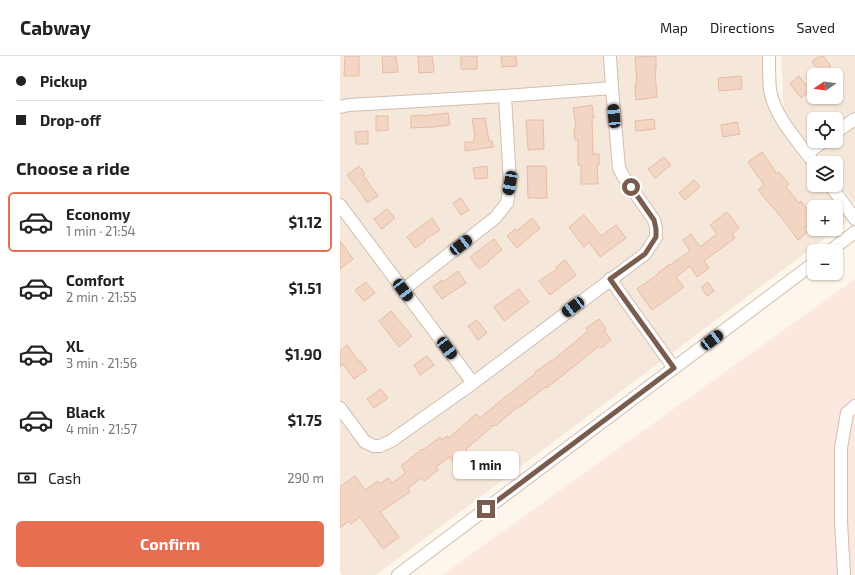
<!DOCTYPE html>
<html lang="en">
<head>
<meta charset="utf-8">
<style>
	body { margin:0; font-family:"Exo 2",sans-serif; background:#f6f6f6; color:#222; height:100vh; display:flex; flex-direction:column; font-size:15px; white-space:nowrap }
	* { box-sizing:border-box; margin:0 }
	p { font-size:13px; color:#767676 }
	.icon { flex:none; width:22px; height:22px; fill:none; stroke:currentColor; stroke-width:2; stroke-linecap:round; stroke-linejoin:round }
	.map { position:relative; flex:1; overflow:hidden }
	.drawer { display:flex; flex-direction:column; background:#fff; width:340px }
	.drawer>* { flex:none }
	.banner { display:grid; align-content:center; height:88px; padding:0 16px; background:#fff }
	.needle { width:26px; rotate:257deg }
	.controls { position:absolute; left:467px; top:12px; display:grid; gap:8px }
	.controls a { display:grid; place-items:center; width:36px; height:36px; border-radius:6px; background:#fff; box-shadow:0 1px 3px #0004; font-size:20px }
	.end { position:absolute; width:18px; height:18px; margin:-9px; border:5px solid #7a5c4d; background:#fff; box-shadow:0 0 0 2px #fff }
	.from { border-radius:50% }
	.bubble { position:absolute; height:28px; border-radius:6px; background:#fff; box-shadow:0 1px 3px #0004; font-size:13px; font-weight:700; line-height:28px; text-align:center }
	.car { position:absolute; width:12px; height:24px; margin:-12px -6px; border-radius:5px; box-shadow:0 0 3px 1px #0007; background:linear-gradient(#222 24%,#8ab4d8 0 40%,#222 0 76%,#8ab4d8 0 86%,#222 0) }
	.banner b { display:flex; align-items:center; gap:14px; height:38px; font-size:15px }
	.banner b+b { border-top:1px solid #e0e0e0 }
	.banner i { width:10px; height:10px; background:#222 }
	ul { padding:0; list-style:none }
	li { display:flex; align-items:center; gap:12px; height:60px; margin:0 8px 6px; padding:0 8px; border:2px solid transparent; border-radius:6px }
	li div { flex:1 }
	li b { display:block; font-size:15px }
	li em { font-style:normal; font-weight:700 }
	li.active { border-color:#e76f51 }
	li>.icon { width:36px; height:36px; stroke-width:1.5 }
	h2 { padding:0 16px; font-size:18px; line-height:48px }
	.pay { display:flex; align-items:center; gap:10px; height:44px; padding:0 16px; font-size:15px }
	.pay p { margin-inline-start:auto }
	.button { display:flex; gap:8px; margin-top:auto; padding:8px 16px }
	.button a { flex:1; height:46px; border-radius:6px; background:#e76f51; color:#fff; font-size:16px; font-weight:700; line-height:46px; text-align:center }
	header { display:flex; align-items:center; gap:24px; box-sizing:border-box; height:56px; padding:0 20px; background:#fff; border-bottom:1px solid #e0e0e0 }
	header strong { font-size:19px }
	nav { display:flex; gap:22px; margin-inline-start:auto; font-size:14px }
	main { display:flex; flex:1; min-height:0 }
	.map>svg:first-child { display:block }
	.residential { fill:#f5e8da; fill-rule:evenodd }
	.commercial { fill:#fde8e0 }
	.building { fill:#f3d5c3; stroke:#e6bba3 }
	.lines { fill:none; stroke-linecap:round; stroke-linejoin:round }
	.minor-casing { stroke:#d1beb0; stroke-width:14 }
	.minor { stroke:#fff; stroke-width:12 }
	.route { stroke:#7a5c4d; stroke-width:5 }
</style>
</head>
<body>
<header>
<strong>Cabway</strong>
<nav><a>Map</a><a>Directions</a><a>Saved</a></nav>
</header>
<main>
<section class="drawer">
<div class="banner">
<b><i class="from"></i>Pickup</b>
<b><i></i>Drop-off</b>
</div>
<h2>Choose a ride</h2>
<ul>
<li class="active"><svg class="icon" aria-label="car" viewBox="0 0 24 24"><path d="M5 17H2v-5l4-1 3-4h7l3 4 3 1v5h-3M9 17h6M6 11h13"/><circle cx="7" cy="17" r="2"/><circle cx="17" cy="17" r="2"/></svg><div><b>Economy</b><p>1 min · 21:54</p></div><em>$1.12</em></li>
<li><svg class="icon" aria-label="car" viewBox="0 0 24 24"><path d="M5 17H2v-5l4-1 3-4h7l3 4 3 1v5h-3M9 17h6M6 11h13"/><circle cx="7" cy="17" r="2"/><circle cx="17" cy="17" r="2"/></svg><div><b>Comfort</b><p>2 min · 21:55</p></div><em>$1.51</em></li>
<li><svg class="icon" aria-label="car" viewBox="0 0 24 24"><path d="M5 17H2v-5l4-1 3-4h7l3 4 3 1v5h-3M9 17h6M6 11h13"/><circle cx="7" cy="17" r="2"/><circle cx="17" cy="17" r="2"/></svg><div><b>XL</b><p>3 min · 21:56</p></div><em>$1.90</em></li>
<li><svg class="icon" aria-label="car" viewBox="0 0 24 24"><path d="M5 17H2v-5l4-1 3-4h7l3 4 3 1v5h-3M9 17h6M6 11h13"/><circle cx="7" cy="17" r="2"/><circle cx="17" cy="17" r="2"/></svg><div><b>Black</b><p>4 min · 21:57</p></div><em>$1.75</em></li>
</ul>
<div class="pay"><svg class="icon" aria-label="cash" viewBox="0 0 24 24"><path d="M3 7h18v10H3z"/><circle cx="12" cy="12" r="2"/></svg>Cash<p>290 m</p></div>
<div class="button"><a>Confirm</a></div>
</section>
<div class="map">
<svg width="515" height="519" viewBox="0 0 515 519">
	<rect width="100%" height="100%" fill="#fdf6ec"/>
	<!-- residential -->
	<path class="residential" d="M0,0H422L424,32L440,73L474,119V129H482L508,165L36,519H2L0,516ZM474,151H496V173H474Z
		M441,0H515V149L496,124V107H482L444,58ZM474,19H496V41H474ZM474,63H496V85H474Z"/>
	<!-- commercial -->
	<path class="commercial" d="M515,223V519H102Z"/>
	<!-- building -->
	<path class="building" d="M5,0H19V20H4Z
		M42,0H56L58,16L43,17Z
		M78,0H92L94,16L79,17Z
		M121,0H137V13H121Z
		M161,0H176L177,10L162,11Z
		M316,0V14H315L317,41L296,44L295,28H297L295,1Z
		M479,0H483L491,10L482,18L472,6Z
		M401,20L402,33L379,35L378,22Z
		M459,20L470,34L461,42L450,28Z
		M252,49L254,62H252L253,98H259V109H257L258,128H241V109H238V84H235L234,72H236L233,52Z
		M108,57L110,69L94,71L71,72V60L82,59V60Z
		M36,60H48V74L36,75Z
		M145,62L149,85H152L153,91L125,95V86H134V81L135,80L132,63Z
		M314,63L315,73L296,75L295,65Z
		M186,64H203L204,93L188,94Z
		M397,66L400,78L383,81L381,69Z
		M28,75V88H16L15,76Z
		M422,96L437,118L439,116L449,128L446,131L459,147L461,145L470,157L468,159L473,165L464,172L467,176L458,184L445,166L418,134L424,129L408,106Z
		M324,101L331,109L315,122L308,113Z
		M19,110L25,118L23,119L38,140L27,147L21,137L7,119Z
		M147,110L148,122L135,123L133,112Z
		M187,110H206L207,142H188Z
		M354,124L360,131L345,144L339,137Z
		M121,142L129,154L121,159L113,147Z
		M47,153L55,162L42,173L34,163Z
		M387,156L399,172L392,178L395,182L364,205L369,212L357,221L350,210L336,221L344,231L312,254L297,233L317,219V218L330,208V209L350,195L343,184L351,178L360,191L377,178L370,169Z
		M244,159L261,180L276,169L286,182L260,201L249,186L244,191L229,171Z
		M92,162L100,174L84,184L85,185L75,192L67,181Z
		M192,162L200,172L177,192L167,180L175,173L177,175Z
		M154,183L162,194L148,205L149,206L139,213L130,201Z
		M0,185L13,203L0,213Z
		M225,204L236,219L210,239L199,225L217,213L216,211Z
		M118,215L126,227L102,243L93,231L102,224L103,226Z
		M26,226L35,237L24,245L15,234Z
		M368,226L374,235L367,240L361,231Z
		M179,233L189,246L164,265L154,251Z
		M51,255L72,280L59,291L39,265Z
		M259,263L266,273L264,274L271,284L261,292L259,290L222,320L206,332L205,331L180,351L179,350L155,370L154,369L126,393L127,394L113,405L109,401L96,411L98,414L84,425L81,422L68,432L70,436L40,456L59,481L43,493L20,461L11,468L9,465L0,472V431L15,420L25,434L38,425L40,428L48,422L52,427L66,417L61,410L82,393L83,394L100,381L102,384L107,380L109,382L136,358L140,362L164,342L196,317L195,316L212,304V305L248,275L246,272Z
		M137,264L147,277L138,284L128,270Z
		M7,289L19,306L20,305L27,314L14,323L3,308L0,310V295Z
		M87,300L94,309L80,319L74,309Z
		M41,333L48,342L34,352L27,343Z"/>
	<g class="lines">
		<!-- minor casing -->
		<g class="minor-casing">
			<path id="minor" d="M429,0C429,11 429,23 430,34C435,62 458,85 474,107
				M0,51L9,49L165,40L272,32
				M496,76L515,63
				M467,97L484,85
				M490,129L515,163
				M0,149L133,327
				M490,195L515,176
				M270,223L334,312
				M63,234L155,162L167,147L170,127L165,40
				M0,352L25,386L34,390H40L51,385L133,327L305,198L316,181V173L314,164L283,120L279,112L272,32L270,0
				M58,519L474,207
				M504,519L501,465V392L507,357L515,350"/>
		</g>
		<!-- minor -->
		<use href="#minor" class="minor"/>
	</g>
	<g class="lines">
		<!-- route -->
		<path class="route" d="M146,453L334,312L270,223L305,198L316,181V173L314,164L291,131"/>
	</g>
</svg>
<div class="controls">
<a><svg class="needle" viewBox="-14 -14 28 28"><path d="M0-13l5 13h-10z" fill="#e53935"/><path d="M0 13l5-13h-10z" fill="#767676"/></svg></a>
<a><svg class="icon" aria-label="locate" viewBox="0 0 24 24"><circle cx="12" cy="12" r="6"/><path d="M12 2v4M12 18v4M2 12h4M18 12h4"/></svg></a>
<a><svg class="icon" aria-label="layers" viewBox="0 0 24 24"><path d="M12 4l9 5-9 5-9-5zM3 14l9 5 9-5"/></svg></a>
<a>+</a>
<a>−</a>
</div>
<i class="end from" style="left:291px;top:131px"></i>
<i class="end" style="left:146px;top:453px"></i>
<div class="bubble" style="left:113px;top:395px;width:66px">1 min</div>
<i class="car" style="left:274px;top:60px;rotate:355deg"></i>
<i class="car" style="left:170px;top:127px;rotate:190deg"></i>
<i class="car" style="left:121px;top:189px;rotate:52deg"></i>
<i class="car" style="left:63px;top:234px;rotate:143deg"></i>
<i class="car" style="left:233px;top:251px;rotate:233deg"></i>
<i class="car" style="left:372px;top:284px;rotate:53deg"></i>
<i class="car" style="left:107px;top:292px;rotate:143deg"></i>
</div>
</main>
</body>
</html>
